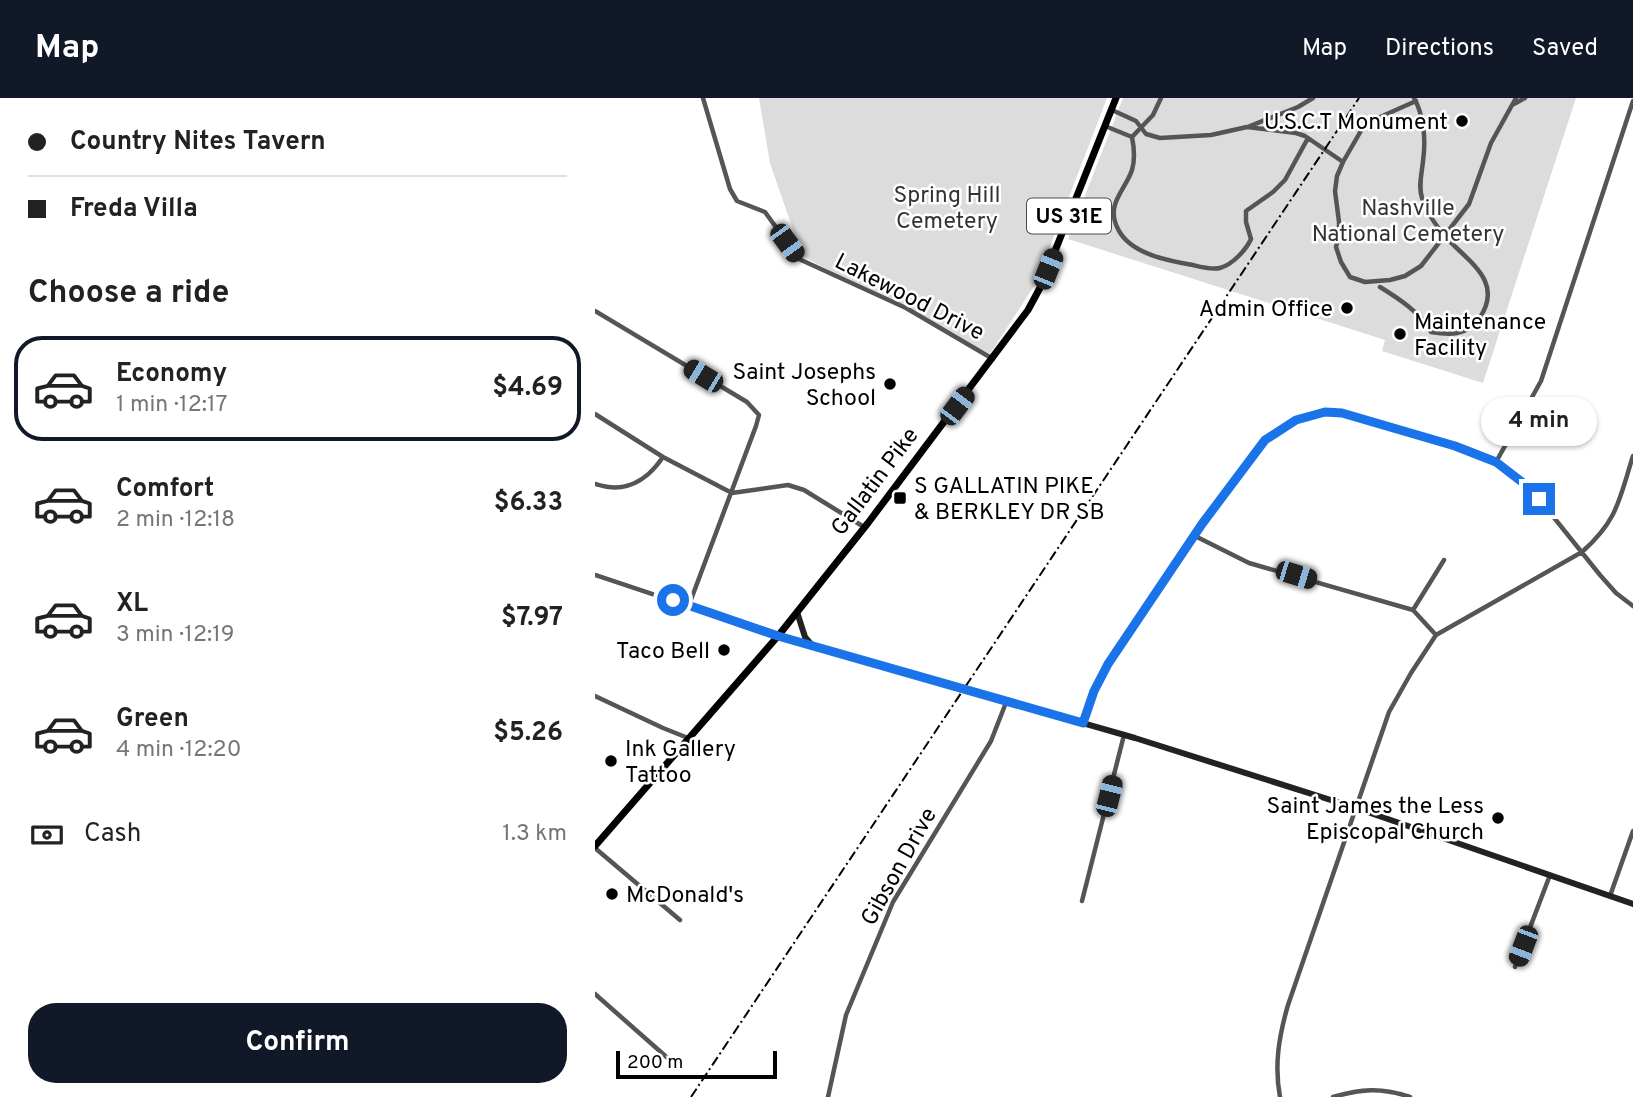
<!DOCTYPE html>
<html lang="en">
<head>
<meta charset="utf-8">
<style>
	body { margin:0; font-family:Overpass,sans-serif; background:#f6f6f6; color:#222; height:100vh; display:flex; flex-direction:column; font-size:26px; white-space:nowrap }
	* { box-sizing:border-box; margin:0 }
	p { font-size:23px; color:#767676 }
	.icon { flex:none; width:38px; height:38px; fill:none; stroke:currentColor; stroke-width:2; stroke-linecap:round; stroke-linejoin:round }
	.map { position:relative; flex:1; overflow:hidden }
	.drawer { display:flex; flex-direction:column; background:#fff; width:595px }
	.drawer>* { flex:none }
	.hud { display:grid; align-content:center; height:154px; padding:0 28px; background:#fff }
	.scale { position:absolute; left:21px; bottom:18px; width:161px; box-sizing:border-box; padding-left:7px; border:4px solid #000; border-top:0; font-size:19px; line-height:24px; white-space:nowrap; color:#000; -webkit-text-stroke:5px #fff; paint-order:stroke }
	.end { position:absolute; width:32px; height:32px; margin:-16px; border:9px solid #1a73e8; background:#fff; box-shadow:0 0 0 4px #fff }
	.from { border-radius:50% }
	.bubble { position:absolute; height:49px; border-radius:24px; background:#fff; box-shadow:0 2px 5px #0004; font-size:23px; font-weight:700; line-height:49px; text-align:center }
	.car { position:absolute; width:21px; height:42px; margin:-21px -10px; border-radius:9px; box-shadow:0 0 5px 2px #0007; background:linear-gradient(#222 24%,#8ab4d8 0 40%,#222 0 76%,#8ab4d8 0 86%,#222 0) }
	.hud b { display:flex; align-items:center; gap:24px; height:66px; font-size:26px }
	.hud b+b { border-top:2px solid #e0e0e0 }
	.hud i { width:18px; height:18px; background:#222 }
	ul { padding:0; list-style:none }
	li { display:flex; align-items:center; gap:21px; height:105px; margin:0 14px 10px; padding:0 14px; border:4px solid transparent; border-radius:28px }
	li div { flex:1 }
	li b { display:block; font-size:26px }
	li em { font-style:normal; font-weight:700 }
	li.selected { border-color:#111827 }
	li>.icon { width:63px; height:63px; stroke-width:1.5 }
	h2 { padding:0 28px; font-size:32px; line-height:84px }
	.pay { display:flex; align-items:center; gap:18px; height:77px; padding:0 28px; font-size:26px }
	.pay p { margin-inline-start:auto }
	.action { display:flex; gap:14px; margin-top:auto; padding:14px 28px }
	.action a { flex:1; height:80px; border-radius:28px; background:#111827; color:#fff; font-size:28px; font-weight:700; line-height:80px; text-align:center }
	header { display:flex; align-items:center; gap:42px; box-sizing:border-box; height:98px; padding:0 35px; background:#111827; color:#fff }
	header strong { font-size:33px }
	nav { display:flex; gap:38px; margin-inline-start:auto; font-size:24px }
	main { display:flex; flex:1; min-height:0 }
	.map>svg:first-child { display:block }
	.green { fill:#dcdcdc }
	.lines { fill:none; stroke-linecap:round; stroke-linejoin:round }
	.minor { stroke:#555; stroke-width:4.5 }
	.secondary { stroke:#222; stroke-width:6 }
	.primary { stroke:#000; stroke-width:7 }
	.rail { stroke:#000; stroke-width:2; stroke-dasharray:10 3.5 2 3.5; stroke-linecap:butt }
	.route { stroke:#1a73e8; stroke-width:9 }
	.poi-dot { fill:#000; stroke:#fff; stroke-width:2.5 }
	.labels { text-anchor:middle; stroke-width:5; stroke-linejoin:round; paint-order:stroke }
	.shield { fill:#fff; stroke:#4c4c4c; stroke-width:2 }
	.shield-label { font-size:21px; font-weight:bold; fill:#000 }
	.poi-label { font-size:23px; fill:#000; stroke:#fff; text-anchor:end }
	.park-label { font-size:23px; fill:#333; stroke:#fff }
	.street-label { font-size:23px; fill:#000; stroke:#fff }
</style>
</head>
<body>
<header>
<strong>Map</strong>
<nav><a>Map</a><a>Directions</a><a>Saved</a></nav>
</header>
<main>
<section class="drawer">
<div class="hud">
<b><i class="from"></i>Country Nites Tavern</b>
<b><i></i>Freda Villa</b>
</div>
<h2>Choose a ride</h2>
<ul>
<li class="selected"><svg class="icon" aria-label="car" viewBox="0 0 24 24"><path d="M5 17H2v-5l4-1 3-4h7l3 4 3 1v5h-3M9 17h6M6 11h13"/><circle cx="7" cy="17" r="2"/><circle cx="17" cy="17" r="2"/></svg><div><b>Economy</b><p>1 min · 12:17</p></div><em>$4.69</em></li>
<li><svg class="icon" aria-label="car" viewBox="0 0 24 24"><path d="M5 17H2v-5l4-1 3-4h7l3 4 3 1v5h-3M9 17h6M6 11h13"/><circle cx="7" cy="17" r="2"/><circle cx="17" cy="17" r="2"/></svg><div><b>Comfort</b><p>2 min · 12:18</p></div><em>$6.33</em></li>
<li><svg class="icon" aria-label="car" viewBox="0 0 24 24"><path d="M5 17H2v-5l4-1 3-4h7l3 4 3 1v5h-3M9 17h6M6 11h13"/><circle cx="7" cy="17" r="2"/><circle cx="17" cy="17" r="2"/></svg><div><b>XL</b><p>3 min · 12:19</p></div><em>$7.97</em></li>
<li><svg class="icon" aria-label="car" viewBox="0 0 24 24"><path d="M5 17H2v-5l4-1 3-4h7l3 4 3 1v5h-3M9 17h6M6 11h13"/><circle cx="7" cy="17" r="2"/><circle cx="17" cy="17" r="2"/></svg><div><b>Green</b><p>4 min · 12:20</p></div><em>$5.26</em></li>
</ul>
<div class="pay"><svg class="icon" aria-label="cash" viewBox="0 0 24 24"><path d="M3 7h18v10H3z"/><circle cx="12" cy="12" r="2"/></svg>Cash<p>1.3 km</p></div>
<div class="action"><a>Confirm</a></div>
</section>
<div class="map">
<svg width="1038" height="999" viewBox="0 0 1038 999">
	<rect width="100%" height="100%" fill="#fff"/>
	<!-- green -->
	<path class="green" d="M164,0H512L441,185L395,256L207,158L175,65Z
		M528,0H981L888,285L787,253L790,242L473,141Z"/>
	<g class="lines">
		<!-- minor -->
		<path class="minor" d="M108,0L135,91L142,103L170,114L204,161L311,210L398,261
			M566,0L558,17L537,39C539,49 540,62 537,72C530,93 510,106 523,131C535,156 574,163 598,167C606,169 617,172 625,170C637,167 651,152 656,141L651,124V113L678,94L690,82L713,40
			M919,6L930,0
			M517,12L541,23L551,36L565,40L616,37L652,29L701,35L710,38L748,64L742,78L740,93L744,124V138L741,149L746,164L755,179L770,184L795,182L810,178L826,168L874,106L896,45L921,0
			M510,28L537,39
			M655,28L703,9L718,0
			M748,64L767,31L774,24L821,3
			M785,189C803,200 826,215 836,234C854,237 872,238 884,221C911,182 870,162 849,137C840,126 831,114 827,100C823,88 827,75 828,63C831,42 829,18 819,0
			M0,213L152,304L164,317L161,328L94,507
			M0,316L68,359L137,395L193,387L209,392L269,429
			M901,364L946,283L1038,3
			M0,386C30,396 51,384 68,359
			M600,438L654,465L818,512L841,537
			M0,477L183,538
			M818,512L849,462
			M0,598L68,630L93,640
			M488,625L499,593L513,566L607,426L654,363L670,342L683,332L718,316L747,315L860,348L901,364L936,391L1005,477L1021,495L1038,508
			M0,750L85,822
			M1015,798L1038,733
			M487,803L529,637
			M920,869L955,777
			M0,896L84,970
			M233,999L251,917L298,804L396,643L412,602
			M685,999C679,967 684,938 693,907L794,614L816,575L841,537L987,454C1023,422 1024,402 1038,358
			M738,999C766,991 786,989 815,999"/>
		<!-- secondary -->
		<path class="secondary" d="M202,514L210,539L216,546
			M183,538L540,640L761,710L1038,806"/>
		<!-- primary -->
		<path class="primary" d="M0,748L183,538L273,425L433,212L446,188L521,0"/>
		<!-- rail -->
		<path class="rail" d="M96,999L764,0"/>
	</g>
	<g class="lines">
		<!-- route -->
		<path class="route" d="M78,502L183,538L488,625L499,593L513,566L607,426L670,342L701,322L730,314L747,315L860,348L901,364L936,391L944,401"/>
	</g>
	<!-- markers -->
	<g class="poi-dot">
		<circle cx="867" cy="23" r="7"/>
		<circle cx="752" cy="210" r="7"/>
		<circle cx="805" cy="236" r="7"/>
		<circle cx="295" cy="286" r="7"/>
		<rect x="298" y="393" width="14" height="14" rx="3.5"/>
		<circle cx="129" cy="552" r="7"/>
		<circle cx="16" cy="663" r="7"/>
		<circle cx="903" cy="720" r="7"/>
		<circle cx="17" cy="796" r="7"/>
	</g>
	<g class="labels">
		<!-- shield labels -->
		<rect class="shield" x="432" y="100.5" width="84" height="35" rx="5"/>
		<g class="shield-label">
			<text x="474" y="125">US 31E</text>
		</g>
		<!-- poi labels -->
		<g class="poi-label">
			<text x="853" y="31">U.S.C.T Monument</text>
			<text x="738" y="218">Admin Office</text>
			<text x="819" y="231" text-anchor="start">Maintenance<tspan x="819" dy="26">Facility</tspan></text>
			<text x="281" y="281">Saint Josephs<tspan x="281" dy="26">School</tspan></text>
			<text x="319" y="395" text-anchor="start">S GALLATIN PIKE<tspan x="319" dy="26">&amp; BERKLEY DR SB</tspan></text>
			<text x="115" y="560">Taco Bell</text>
			<text x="30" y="658" text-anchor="start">Ink Gallery<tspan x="30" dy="26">Tattoo</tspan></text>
			<text x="889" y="715">Saint James the Less<tspan x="889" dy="26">Episcopal Church</tspan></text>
			<text x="31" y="804" text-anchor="start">McDonald's</text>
		</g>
		<!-- park labels -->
		<g class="park-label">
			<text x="352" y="104">Spring Hill<tspan x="352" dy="26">Cemetery</tspan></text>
			<text x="813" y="117">Nashville<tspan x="813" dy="26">National Cemetery</tspan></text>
		</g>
		<!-- street labels -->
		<g class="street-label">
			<text transform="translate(315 198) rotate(27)" y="8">Lakewood Drive</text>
			<text transform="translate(279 383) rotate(-53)" y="8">Gallatin Pike</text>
			<text transform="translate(303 768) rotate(-61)" y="8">Gibson Drive</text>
		</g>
	</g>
</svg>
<div class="scale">200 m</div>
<i class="end from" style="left:78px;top:502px"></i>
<i class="end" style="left:944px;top:401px"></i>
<div class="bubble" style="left:886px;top:299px;width:116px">4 min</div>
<i class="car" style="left:192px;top:145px;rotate:144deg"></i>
<i class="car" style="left:453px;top:171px;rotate:22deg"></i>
<i class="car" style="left:108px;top:278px;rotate:301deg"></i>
<i class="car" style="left:362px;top:308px;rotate:37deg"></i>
<i class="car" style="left:701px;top:477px;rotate:107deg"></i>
<i class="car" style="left:514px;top:698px;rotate:14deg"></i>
<i class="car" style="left:928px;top:848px;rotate:201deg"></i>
</div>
</main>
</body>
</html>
